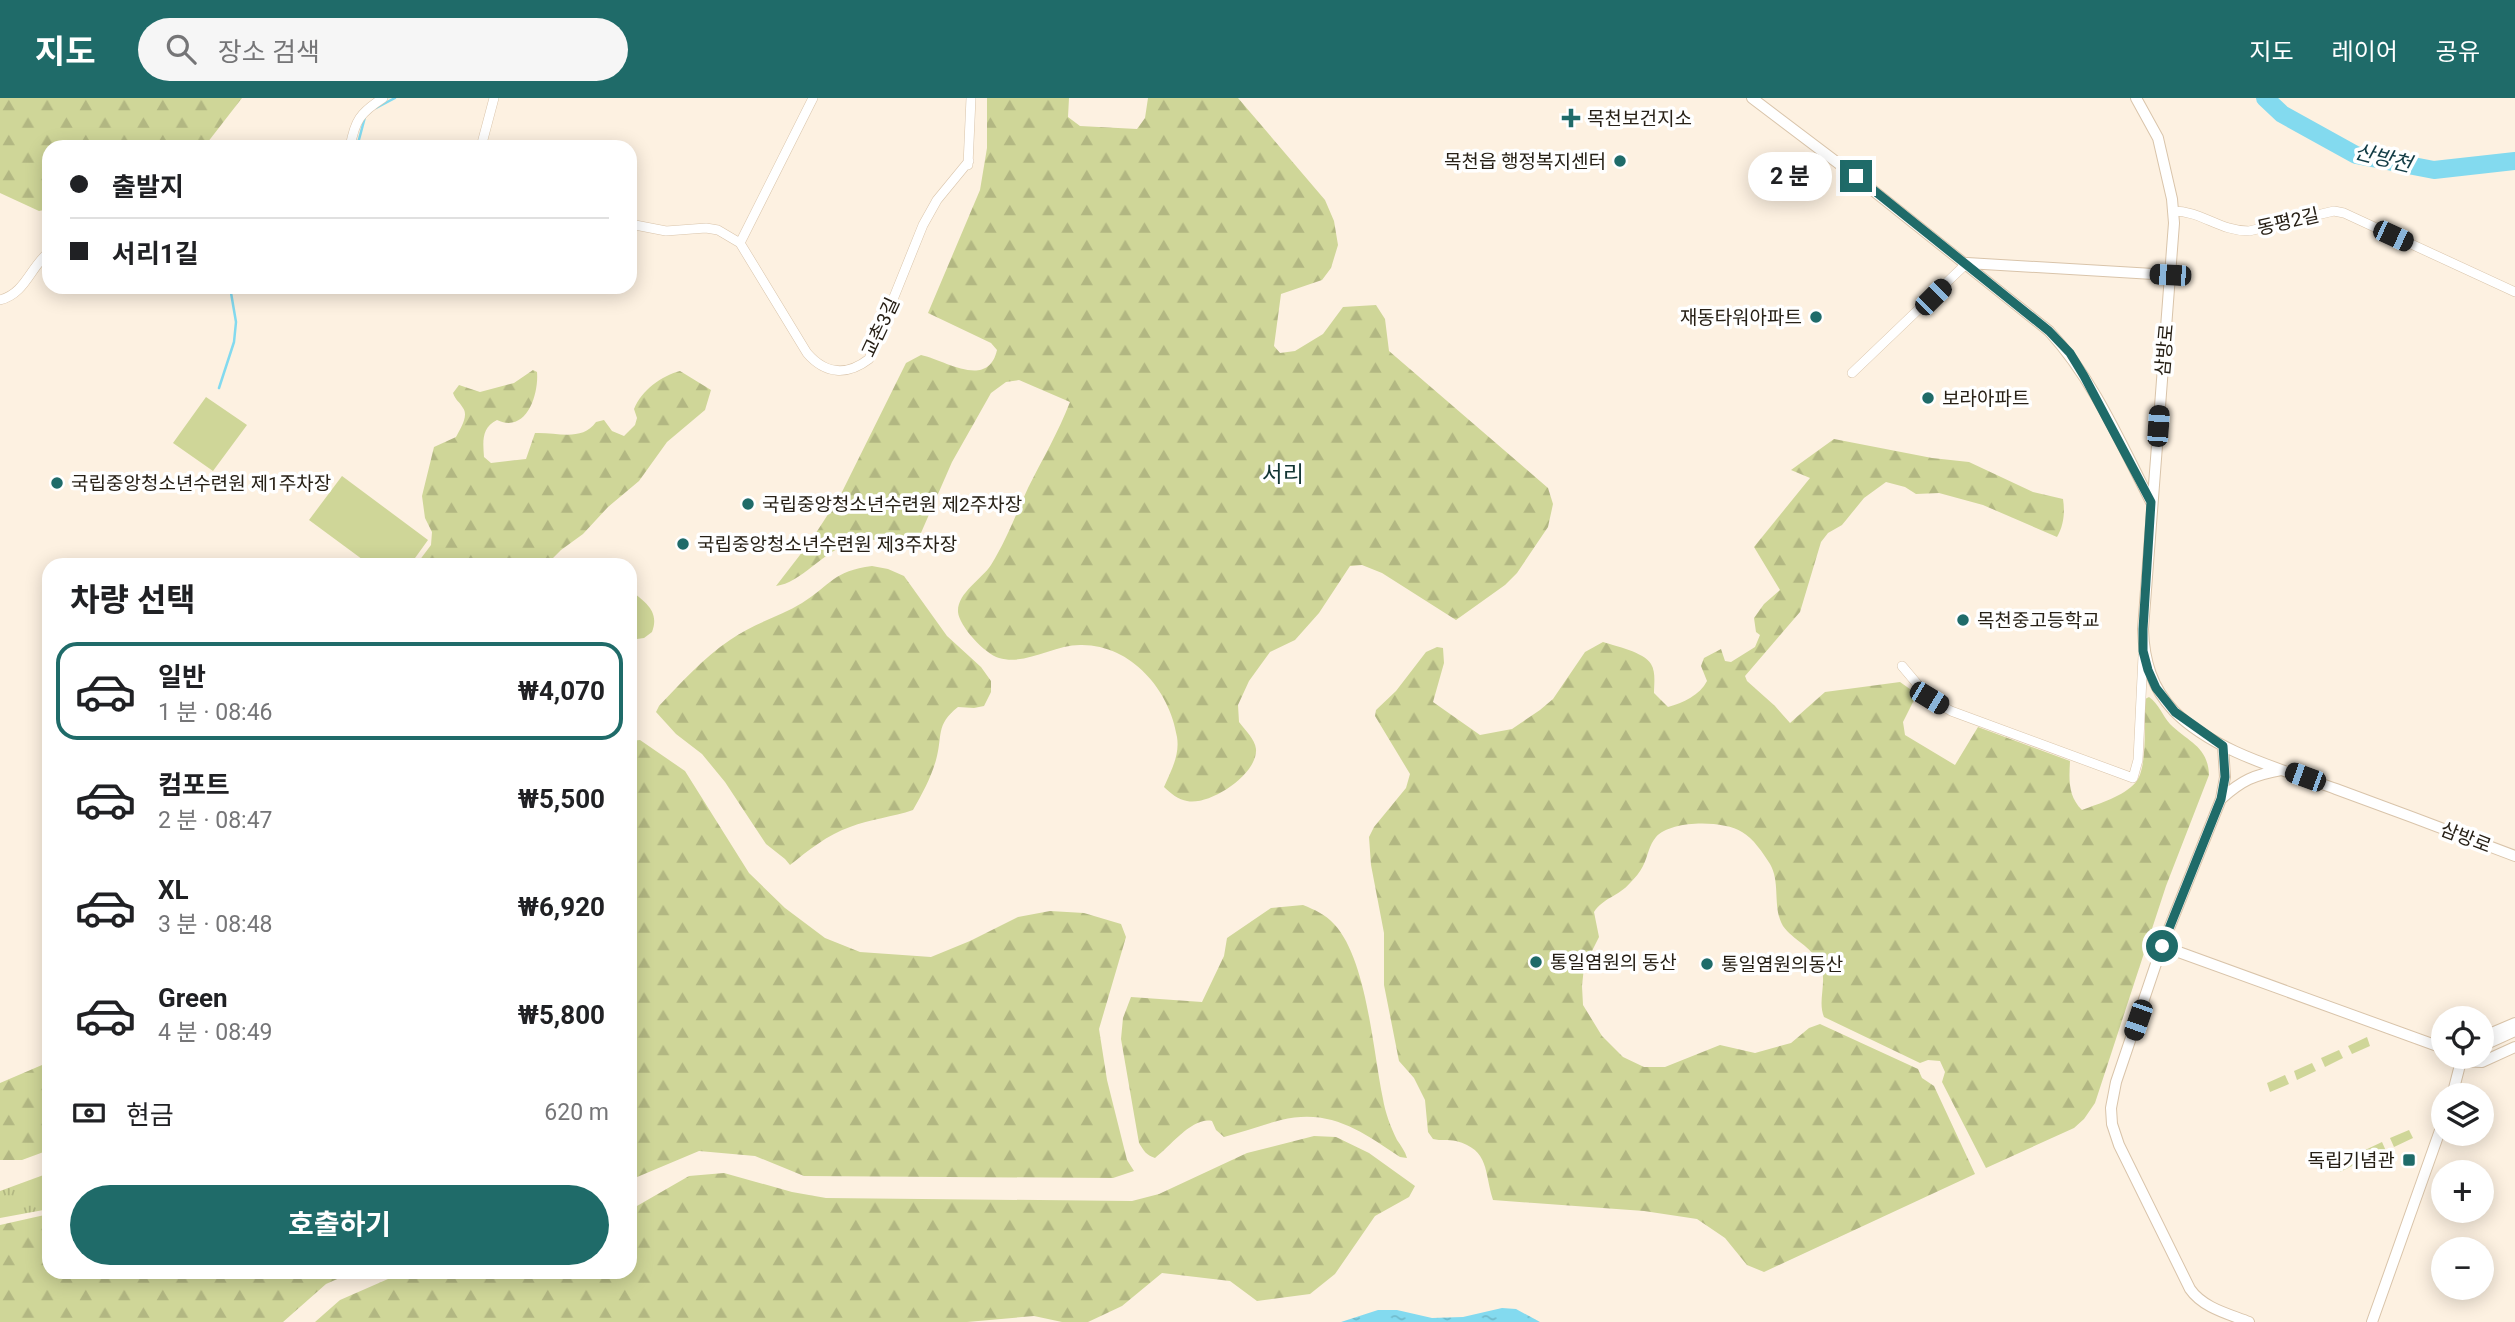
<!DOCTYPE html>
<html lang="ko">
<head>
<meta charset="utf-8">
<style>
	body { margin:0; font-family:Roboto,"Noto Sans KR",sans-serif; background:#f6f6f6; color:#202124; height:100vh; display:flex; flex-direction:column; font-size:26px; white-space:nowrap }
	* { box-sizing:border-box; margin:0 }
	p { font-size:23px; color:#757577 }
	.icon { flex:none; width:38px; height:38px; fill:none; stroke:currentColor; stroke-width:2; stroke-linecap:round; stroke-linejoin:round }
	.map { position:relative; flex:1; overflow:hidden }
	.panel { position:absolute; left:42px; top:460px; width:595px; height:721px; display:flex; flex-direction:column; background:#fff; border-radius:21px; box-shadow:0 4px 18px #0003 }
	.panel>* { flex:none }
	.banner { position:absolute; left:42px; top:42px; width:595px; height:154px; border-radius:21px; box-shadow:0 4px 18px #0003; display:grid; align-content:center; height:154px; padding:0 28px; background:#fff }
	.fabs { position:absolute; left:2431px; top:908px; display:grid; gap:14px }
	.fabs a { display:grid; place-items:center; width:63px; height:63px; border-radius:50%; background:#fff; box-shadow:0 4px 18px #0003; font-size:35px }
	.end { position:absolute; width:32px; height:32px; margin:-16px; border:9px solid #1f6b69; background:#fff; box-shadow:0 0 0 4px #fff }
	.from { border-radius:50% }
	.bubble { position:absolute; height:49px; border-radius:24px; background:#fff; box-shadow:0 4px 18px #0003; font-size:23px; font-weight:700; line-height:49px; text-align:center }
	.car { position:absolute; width:21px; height:42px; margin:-21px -10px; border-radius:9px; box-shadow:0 0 5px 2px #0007; background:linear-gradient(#222 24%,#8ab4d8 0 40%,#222 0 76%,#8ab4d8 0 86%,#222 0) }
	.banner b { display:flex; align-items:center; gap:24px; height:66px; font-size:26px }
	.banner b+b { border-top:2px solid #e0e0e0 }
	.banner i { width:18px; height:18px; background:#202124 }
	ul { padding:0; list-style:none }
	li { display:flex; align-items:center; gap:21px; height:98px; margin:0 14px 10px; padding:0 14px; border:4px solid transparent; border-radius:21px }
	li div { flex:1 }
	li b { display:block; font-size:26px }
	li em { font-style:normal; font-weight:700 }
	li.selected { border-color:#1f6b69 }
	li>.icon { width:63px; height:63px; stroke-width:1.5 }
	h2 { padding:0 28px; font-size:32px; line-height:84px }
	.pay { display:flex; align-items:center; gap:18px; height:77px; padding:0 28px; font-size:26px }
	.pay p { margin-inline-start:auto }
	.button { display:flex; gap:14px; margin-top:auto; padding:14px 28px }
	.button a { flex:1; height:80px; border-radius:42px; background:#1f6b69; color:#fff; font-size:28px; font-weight:700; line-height:80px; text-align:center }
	header { display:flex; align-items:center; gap:42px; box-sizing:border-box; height:98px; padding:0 35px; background:#1f6b69; color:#fff }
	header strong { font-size:33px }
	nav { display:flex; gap:38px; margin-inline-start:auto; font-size:24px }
	.search { width:490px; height:63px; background:#f6f6f6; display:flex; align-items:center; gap:18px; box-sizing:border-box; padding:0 24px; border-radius:38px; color:#757577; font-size:26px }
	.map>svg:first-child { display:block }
	.grass { fill:url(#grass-tufts) }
	.forest { fill:url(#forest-firs) }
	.pitch { fill:#cfd698 }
	.water { fill:url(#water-ripples) }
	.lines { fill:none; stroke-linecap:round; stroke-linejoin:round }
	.stream { stroke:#83daef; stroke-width:2.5 }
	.river { stroke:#83daef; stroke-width:18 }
	.minor-casing { stroke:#d9c4aa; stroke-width:10 }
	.tertiary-casing { stroke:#d9c4aa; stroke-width:12 }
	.minor { stroke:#fff; stroke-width:9 }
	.tertiary { stroke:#fff; stroke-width:10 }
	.route { stroke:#1f6b69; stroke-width:9 }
	.poi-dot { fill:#1f6b69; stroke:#fff; stroke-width:2.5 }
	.labels { text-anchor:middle; stroke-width:7; stroke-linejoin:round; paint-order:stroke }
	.poi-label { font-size:19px; fill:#272016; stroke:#fff; text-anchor:start }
	.street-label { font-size:19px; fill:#272016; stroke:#fff }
	.water-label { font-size:21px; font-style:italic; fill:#103a43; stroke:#fff }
	.quarter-label { font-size:23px; fill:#123534; stroke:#fff }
</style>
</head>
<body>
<header>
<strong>지도</strong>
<div class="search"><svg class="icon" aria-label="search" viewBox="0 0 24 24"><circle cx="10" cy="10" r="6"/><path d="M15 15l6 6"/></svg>장소 검색</div>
<nav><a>지도</a><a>레이어</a><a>공유</a></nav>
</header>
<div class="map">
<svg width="2515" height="1224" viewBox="0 0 2515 1224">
	<defs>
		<pattern id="grass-tufts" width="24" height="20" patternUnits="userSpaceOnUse" patternTransform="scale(1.75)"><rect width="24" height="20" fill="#cfd698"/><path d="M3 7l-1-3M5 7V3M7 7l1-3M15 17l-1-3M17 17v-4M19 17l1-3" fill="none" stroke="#b2b782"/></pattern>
		<pattern id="forest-firs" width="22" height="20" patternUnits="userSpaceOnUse" patternTransform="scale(1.75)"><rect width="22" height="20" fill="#cfd698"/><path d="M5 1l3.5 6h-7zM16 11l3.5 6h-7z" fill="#b2b782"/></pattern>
		<pattern id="water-ripples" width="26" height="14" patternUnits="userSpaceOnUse" patternTransform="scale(1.75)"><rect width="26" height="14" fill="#83daef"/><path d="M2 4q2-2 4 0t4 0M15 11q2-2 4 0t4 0" fill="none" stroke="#71bbcc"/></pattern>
	</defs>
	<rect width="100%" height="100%" fill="#fdf1e1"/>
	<!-- grass -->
	<path class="grass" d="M49,1075V1111L0,1120V1093Z"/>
	<!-- forest -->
	<path class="forest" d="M0,0H242L204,49H49V111L39,113L0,95Z
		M987,0H1069L1068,19L1080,28L1137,31L1145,20L1148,0H1238L1325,102L1334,123L1338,147L1331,170L1322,182L1281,196L1274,248L1280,255L1295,253L1323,236L1343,209L1376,207L1385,221L1389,253L1548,390L1553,406L1548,429L1517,475L1505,487L1456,522L1382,475L1362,467L1350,468L1319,515L1295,542L1270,554L1249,583L1238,607L1239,624C1245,632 1255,641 1256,651C1258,676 1210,708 1187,703C1179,702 1170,695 1164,689C1171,673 1180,657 1177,639C1170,592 1131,547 1082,547C1054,546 1026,568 999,560C985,556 959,528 958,514C957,495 982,481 991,467C1006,443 1016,416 1028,390C1042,362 1059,333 1070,304L1019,282L1006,284L991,295L952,364L917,444C893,447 877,437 851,445C822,454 801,485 776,488L810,444L840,398L906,265L921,257C945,262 988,292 997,252L991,245L928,215L980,92L987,50Z
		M533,272L537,274C539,297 526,336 497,322C481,330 483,344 484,359L491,365L526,361L535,335C557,334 582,344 596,324L604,322L612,333L624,338L635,327L637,320L634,311C642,292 661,278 680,273L711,292L705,312L667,344L639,383L608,409L583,436L561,452L546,467H416L431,447L432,434L425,420L422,398L434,349L456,339C460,331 469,318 463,310C459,303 456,303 453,295L459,287L480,294L514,285Z
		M1834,341L1932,360L1969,364L2033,394L2063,401C2065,414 2064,427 2057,439L1983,407L1939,395L1916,396L1905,389L1886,384L1864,400L1842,427L1828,435L1821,444L1800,514L1745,578L1747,583L1775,608L1790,625L1825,594L1900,584L1917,596L1903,624L1905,637L1955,667L1978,629L2070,663C2069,682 2068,698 2082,712C2100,705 2123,699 2136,684C2148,670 2144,620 2145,601L2149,599C2159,606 2162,617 2170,626C2188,644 2208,648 2209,677L2166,788L2095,1005L2084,1021L2074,1030L1986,1070L1942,984L1945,974L1940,963L1928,962L1920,965L1824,919C1817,902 1828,884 1820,866C1811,848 1793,842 1783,828C1772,809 1781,785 1770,766C1763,755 1753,740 1742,734C1723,722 1671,722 1656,739C1649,747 1648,758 1643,768C1640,774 1635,780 1630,785C1619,798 1603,800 1594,814L1599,839L1584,869L1582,888L1583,907L1602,938L1623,959L1644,969H1665L1720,947L1755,955L1791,945L1809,930L1820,926L1918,971L1922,980L1934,988L1975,1076L1764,1174L1747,1167L1725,1140L1697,1121L1644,1113L1493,1102C1484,1074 1490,1052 1456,1043C1448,1041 1441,1043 1433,1041L1428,1034L1425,1002L1414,980L1399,963L1384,887V835L1371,767L1369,739L1374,729L1406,690L1410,676L1375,618L1376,612L1396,593L1426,554L1437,549L1443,550L1444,565L1433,604L1480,637L1512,631L1540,612L1553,601L1585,554L1603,544C1615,548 1644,554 1651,566C1656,574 1654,586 1654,595L1668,609C1683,605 1700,597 1707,583L1701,568L1704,560L1721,551L1725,563L1731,564L1755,549L1760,537L1756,534L1754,520L1764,506L1780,492L1754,449L1810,380L1791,372Z
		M872,468L888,471L904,478L947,538L981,569L991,583V594L984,608L974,610L958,609C935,627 943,638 936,662C931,680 922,696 913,712C893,719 870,721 850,729C827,737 809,752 790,767L785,761L766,746L725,684L702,656L676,636L656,614L659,608C681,585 703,560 730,542C752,526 779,519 802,505C832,486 833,473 872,468Z
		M640,642L685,673L749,775L785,810L825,840L860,854L931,859L970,843L1018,819L1050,813L1084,815L1121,826L1126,839L1099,931L1107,982L1127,1062L1134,1073L1113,1080L804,1078L755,1058L699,1053L630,1082V643Z
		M1303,807C1315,812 1325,816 1334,826C1367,861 1373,954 1383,1001C1385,1014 1391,1030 1397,1042C1401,1048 1405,1053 1407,1060L1400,1059C1361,1033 1330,1010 1281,1022C1262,1027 1243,1034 1224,1039L1216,1032L1212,1023C1192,1019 1171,1048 1155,1060C1146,1057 1144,1053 1139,1045L1121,941L1123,920L1131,899L1202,904L1224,858L1227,840L1271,810Z
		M49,964V1052L22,1062H0V985Z
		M1314,1038L1336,1039L1369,1055L1415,1088L1409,1099L1375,1118L1335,1176L1310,1196L1257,1203L1230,1183L1162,1175L1122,1208L1088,1224H1062L1034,1218L967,1224H315L340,1202L404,1174H630V1112L689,1078L724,1075L792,1094L826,1100L1132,1103L1159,1096L1247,1055Z
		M49,1116V1174H353L326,1186L283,1224H0V1127Z"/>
	<!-- pitch -->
	<path class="pitch" d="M206,299L247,327L213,373L173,345Z
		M342,378L428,442L410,467H370L309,422Z
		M630,492C645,504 660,513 652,534L644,540L630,542Z
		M2367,939L2370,948L2352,956L2348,948Z
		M2339,952L2343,960L2325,969L2321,960Z
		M2312,965L2316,973L2297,982L2294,973Z
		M2285,977L2289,986L2270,994L2267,985Z
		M2409,1032L2413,1040L2394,1049L2390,1040Z
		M2382,1044L2386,1053L2367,1061L2363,1053Z
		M2355,1057L2358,1065L2340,1074L2336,1065Z"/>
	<!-- water -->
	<path class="water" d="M1502,1210L1516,1211L1540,1224H1341L1378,1212H1397L1432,1220L1463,1219Z"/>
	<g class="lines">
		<!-- stream -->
		<path class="stream" d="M376,10L395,0
			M357,49L365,19
			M219,290L234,244L236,224L230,189"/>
		<!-- river -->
		<path class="river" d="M2265,0L2282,16L2356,57L2434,72L2515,63"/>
		<!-- minor casing -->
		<g class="minor-casing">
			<path id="minor" d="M350,49C355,22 360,15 383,0
				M481,49L494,0
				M968,67L971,0
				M2173,113C2202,113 2219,133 2249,133L2334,113L2344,115L2515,194
				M630,126L666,133L706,130L718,132L740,145L807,255C825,276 847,278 869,261L923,127L937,102L969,63
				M740,145L813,0
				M0,202C26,195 30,169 49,154
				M1852,275L1967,165
				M1902,568L1929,600L1951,613L2133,680L2138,662L2143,558"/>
		</g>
		<!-- tertiary casing -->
		<g class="tertiary-casing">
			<path id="tertiary" d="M1752,0L1855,78L2049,233C2094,282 2121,346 2151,404
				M2136,0L2158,40L2172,101L2174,125L2143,531C2144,563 2152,590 2174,613C2214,654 2284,672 2336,691C2396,713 2455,735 2515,758
				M1967,165L2170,177
				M2281,672C2254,677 2242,682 2221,701L2162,848L2443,950
				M2221,701L2225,679L2223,648
				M2162,848L2116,984L2111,1010L2112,1026L2119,1047L2190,1191C2203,1210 2229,1216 2249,1224
				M2482,939L2515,925
				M2482,948L2515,933
				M2452,998L2461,963L2482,964L2515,949
				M2372,1224L2443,1024"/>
		</g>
		<!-- minor -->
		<use href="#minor" class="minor"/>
		<!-- tertiary -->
		<use href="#tertiary" class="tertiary"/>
	</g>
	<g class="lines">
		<!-- route -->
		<path class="route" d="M1856,78L2049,233L2070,255L2084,278L2151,404L2143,531V553L2148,572L2156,590L2175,614L2223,648L2225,679L2221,701L2162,848"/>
	</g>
	<!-- markers -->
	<g class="poi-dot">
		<path d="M1567.5 9.5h7v7h7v7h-7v7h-7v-7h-7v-7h7z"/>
		<circle cx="1620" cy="63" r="7"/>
		<circle cx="1816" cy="219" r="7"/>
		<circle cx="1928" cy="300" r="7"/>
		<circle cx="57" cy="385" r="7"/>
		<circle cx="748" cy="406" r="7"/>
		<circle cx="683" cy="446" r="7"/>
		<circle cx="1963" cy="522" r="7"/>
		<circle cx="1536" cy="864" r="7"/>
		<circle cx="1707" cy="866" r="7"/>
		<rect x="2402" y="1055" width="14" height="14" rx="3.5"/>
	</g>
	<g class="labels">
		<!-- poi labels -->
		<g class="poi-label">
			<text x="1587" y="27">목천보건지소</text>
			<text x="1606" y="70" text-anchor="end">목천읍 행정복지센터</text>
			<text x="1802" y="226" text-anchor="end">재동타워아파트</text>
			<text x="1942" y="307">보라아파트</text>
			<text x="71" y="392">국립중앙청소년수련원 제1주차장</text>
			<text x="762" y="413">국립중앙청소년수련원 제2주차장</text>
			<text x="697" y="453">국립중앙청소년수련원 제3주차장</text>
			<text x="1977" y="529">목천중고등학교</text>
			<text x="1550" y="871">통일염원의 동산</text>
			<text x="1721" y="873">통일염원의동산</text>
			<text x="2395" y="1069" text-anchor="end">독립기념관</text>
		</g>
		<!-- street labels -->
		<g class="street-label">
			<text transform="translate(2288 123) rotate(-13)" y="7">동평2길</text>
			<text transform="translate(880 229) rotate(-65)" y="7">교촌3길</text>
			<text transform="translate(2164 252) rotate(-85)" y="7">삼방로</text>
			<text transform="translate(2466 739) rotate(21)" y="7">삼방로</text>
		</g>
		<!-- water labels -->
		<g class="water-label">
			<text transform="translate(2383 60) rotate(14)" y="7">산방천</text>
		</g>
		<!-- quarter labels -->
		<g class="quarter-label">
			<text x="1283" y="384">서리</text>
		</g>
	</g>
</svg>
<div class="fabs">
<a><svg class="icon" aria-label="locate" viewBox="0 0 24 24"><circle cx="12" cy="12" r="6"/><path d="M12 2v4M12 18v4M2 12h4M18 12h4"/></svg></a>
<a><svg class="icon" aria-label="layers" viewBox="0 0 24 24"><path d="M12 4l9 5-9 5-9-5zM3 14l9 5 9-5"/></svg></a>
<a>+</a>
<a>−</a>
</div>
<i class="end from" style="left:2162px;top:848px"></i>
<i class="end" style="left:1856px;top:78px"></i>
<div class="bubble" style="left:1748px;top:54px;width:84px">2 분</div>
<i class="car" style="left:2393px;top:138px;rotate:115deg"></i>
<i class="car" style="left:2170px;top:177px;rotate:273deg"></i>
<i class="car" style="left:1933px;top:199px;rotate:45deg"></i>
<i class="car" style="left:2158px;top:328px;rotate:4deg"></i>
<i class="car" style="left:1929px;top:600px;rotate:121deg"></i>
<i class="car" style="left:2305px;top:679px;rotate:290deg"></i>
<i class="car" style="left:2138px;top:922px;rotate:199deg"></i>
<div class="banner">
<b><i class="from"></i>출발지</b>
<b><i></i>서리1길</b>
</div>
<section class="panel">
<h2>차량 선택</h2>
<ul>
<li class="selected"><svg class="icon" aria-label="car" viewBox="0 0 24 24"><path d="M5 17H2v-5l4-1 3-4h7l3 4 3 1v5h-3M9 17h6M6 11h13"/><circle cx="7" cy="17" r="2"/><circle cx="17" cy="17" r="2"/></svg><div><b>일반</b><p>1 분 · 08:46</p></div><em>₩4,070</em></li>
<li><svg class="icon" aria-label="car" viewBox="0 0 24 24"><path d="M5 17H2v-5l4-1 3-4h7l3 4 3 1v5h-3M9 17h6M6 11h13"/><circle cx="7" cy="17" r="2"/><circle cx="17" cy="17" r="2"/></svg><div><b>컴포트</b><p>2 분 · 08:47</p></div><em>₩5,500</em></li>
<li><svg class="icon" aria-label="car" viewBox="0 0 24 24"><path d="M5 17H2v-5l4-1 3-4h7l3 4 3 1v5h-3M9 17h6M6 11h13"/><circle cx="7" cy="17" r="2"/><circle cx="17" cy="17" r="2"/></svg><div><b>XL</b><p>3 분 · 08:48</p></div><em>₩6,920</em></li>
<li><svg class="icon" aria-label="car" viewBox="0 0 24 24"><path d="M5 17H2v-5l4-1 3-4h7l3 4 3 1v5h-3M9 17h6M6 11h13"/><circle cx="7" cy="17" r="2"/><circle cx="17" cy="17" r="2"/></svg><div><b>Green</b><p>4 분 · 08:49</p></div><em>₩5,800</em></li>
</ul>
<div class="pay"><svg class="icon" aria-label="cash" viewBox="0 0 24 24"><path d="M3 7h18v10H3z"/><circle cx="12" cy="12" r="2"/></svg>현금<p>620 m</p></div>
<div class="button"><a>호출하기</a></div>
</section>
</div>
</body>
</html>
